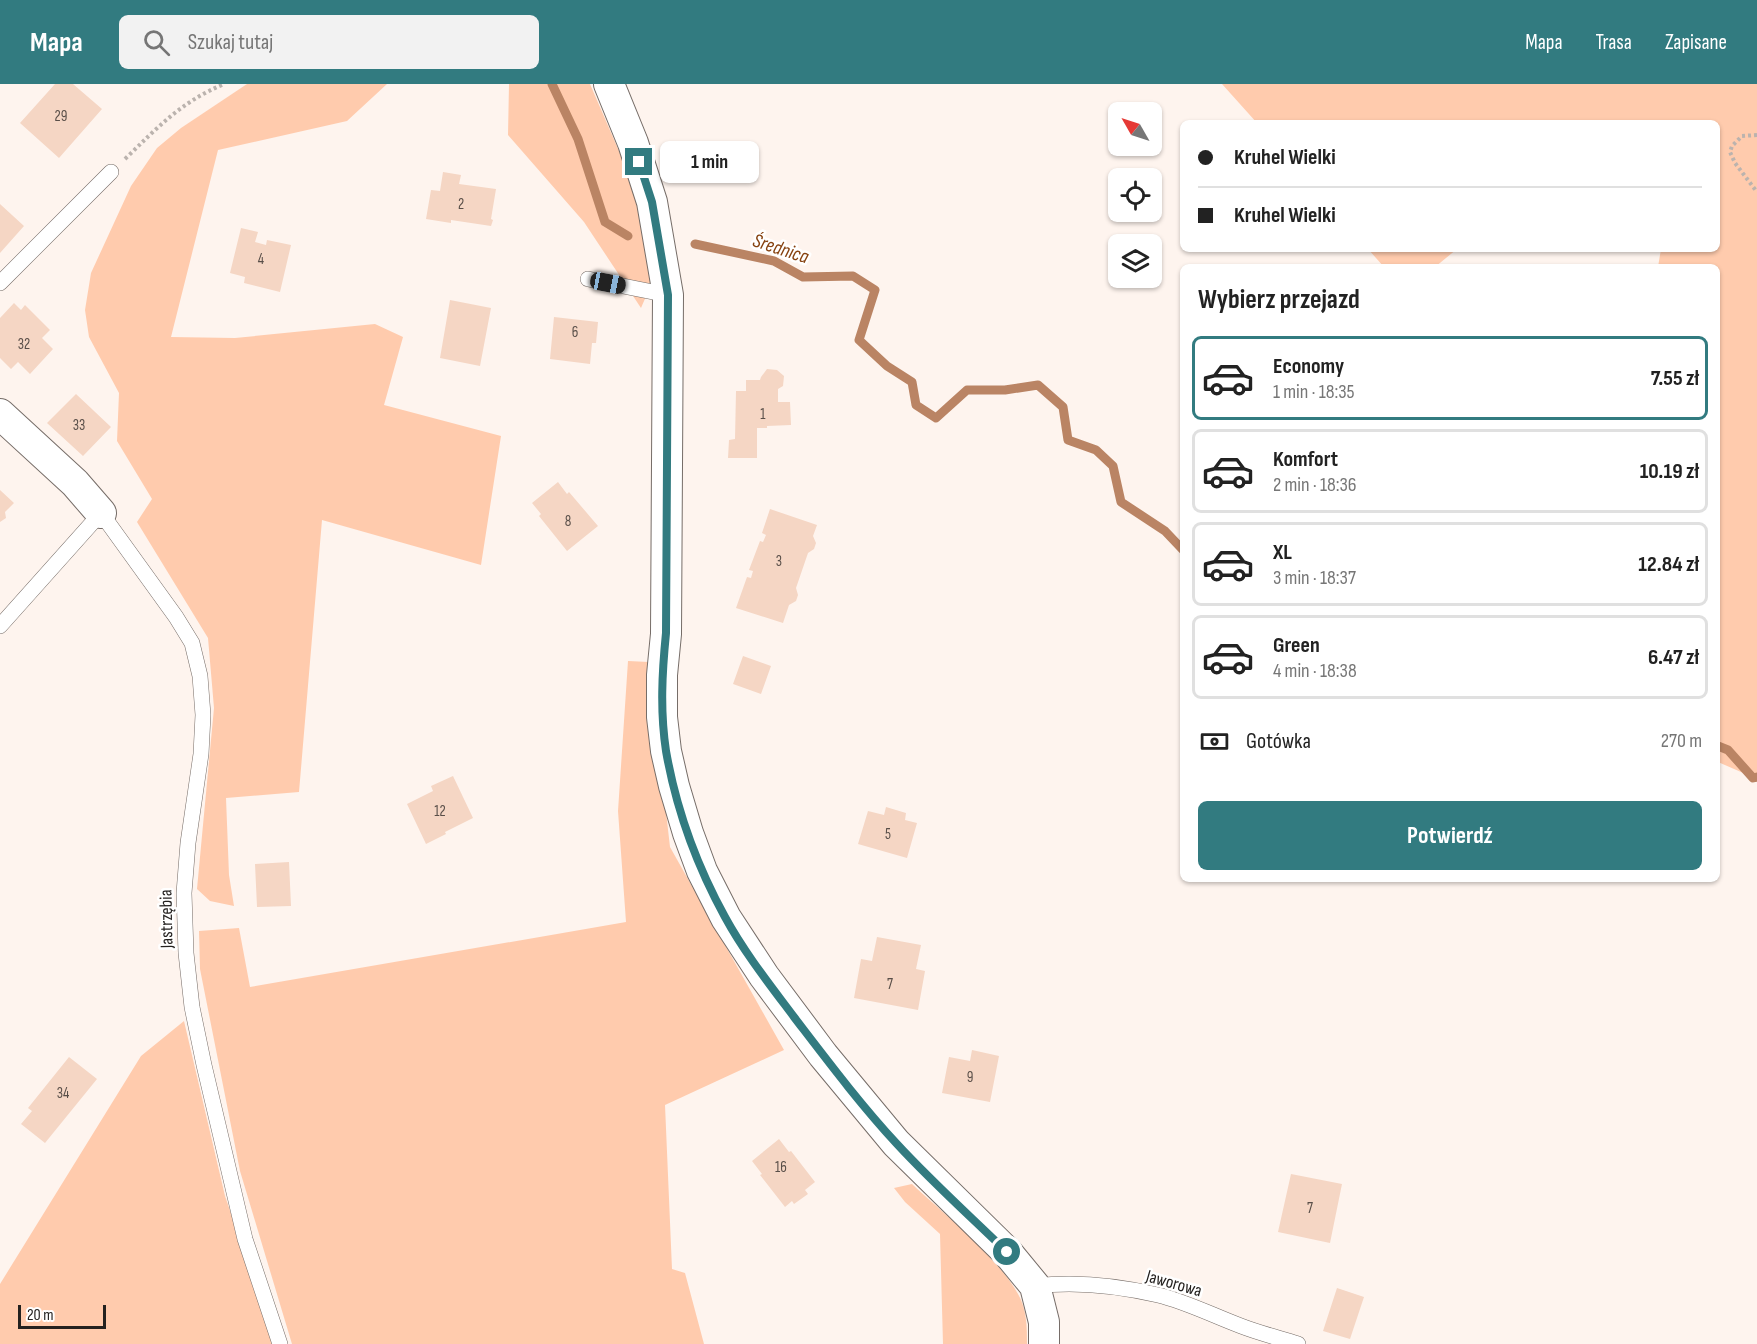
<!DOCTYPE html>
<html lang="pl">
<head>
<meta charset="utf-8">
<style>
	body { margin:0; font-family:"Sofia Sans Condensed",sans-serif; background:#f2f2f2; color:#222; height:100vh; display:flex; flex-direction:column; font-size:22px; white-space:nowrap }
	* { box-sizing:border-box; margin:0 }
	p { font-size:20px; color:#767676 }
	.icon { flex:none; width:33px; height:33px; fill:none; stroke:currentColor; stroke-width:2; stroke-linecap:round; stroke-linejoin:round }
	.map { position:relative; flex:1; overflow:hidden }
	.side { position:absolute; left:1180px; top:180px; width:540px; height:618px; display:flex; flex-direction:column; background:#fff; border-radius:9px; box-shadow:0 2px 4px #0004 }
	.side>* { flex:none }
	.banner { position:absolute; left:1180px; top:36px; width:540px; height:132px; border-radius:9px; box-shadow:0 2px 4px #0004; display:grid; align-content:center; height:132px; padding:0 18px; background:#fff }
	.needle { width:39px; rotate:309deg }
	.buttons { position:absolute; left:1108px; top:18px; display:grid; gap:12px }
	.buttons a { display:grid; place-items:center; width:54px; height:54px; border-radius:9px; background:#fff; box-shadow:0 2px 4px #0004; font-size:30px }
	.scale { position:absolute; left:18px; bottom:15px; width:88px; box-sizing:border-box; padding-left:6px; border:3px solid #24211f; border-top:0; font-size:16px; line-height:21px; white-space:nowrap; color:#24211f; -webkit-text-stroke:4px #fff; paint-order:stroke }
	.end { position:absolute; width:27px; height:27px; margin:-14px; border:8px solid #327b80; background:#fff; box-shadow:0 0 0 3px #fff }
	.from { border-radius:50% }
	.bubble { position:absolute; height:42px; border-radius:9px; background:#fff; box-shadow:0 2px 4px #0004; font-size:20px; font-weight:700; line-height:42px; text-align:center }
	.car { position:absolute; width:18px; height:36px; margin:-18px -9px; border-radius:8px; box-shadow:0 0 4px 2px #0007; background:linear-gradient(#222 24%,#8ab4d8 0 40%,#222 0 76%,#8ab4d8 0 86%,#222 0) }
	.banner b { display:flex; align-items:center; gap:21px; height:57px; font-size:22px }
	.banner b+b { border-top:2px solid #e0e0e0 }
	.banner i { width:15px; height:15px; background:#222 }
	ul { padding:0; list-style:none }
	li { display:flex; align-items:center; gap:18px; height:84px; margin:0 12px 9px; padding:0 6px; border:3px solid #e0e0e0; border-radius:9px }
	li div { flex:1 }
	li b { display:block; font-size:22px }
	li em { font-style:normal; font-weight:700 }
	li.on { border-color:#327b80 }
	li>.icon { width:54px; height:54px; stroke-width:1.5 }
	h2 { padding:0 18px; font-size:27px; line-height:72px }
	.pay { display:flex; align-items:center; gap:15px; height:66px; padding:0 18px; font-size:22px }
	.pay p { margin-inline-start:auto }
	.primary-button { display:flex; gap:12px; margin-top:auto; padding:12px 18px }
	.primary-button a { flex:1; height:69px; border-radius:9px; background:#327b80; color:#fff; font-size:24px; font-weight:700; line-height:69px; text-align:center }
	header { display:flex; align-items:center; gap:36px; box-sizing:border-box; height:84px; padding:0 30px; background:#327b80; color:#fff }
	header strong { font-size:28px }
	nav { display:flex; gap:33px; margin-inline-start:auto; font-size:21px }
	.search { width:420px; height:54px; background:#f2f2f2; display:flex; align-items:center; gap:15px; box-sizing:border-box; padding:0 21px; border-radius:9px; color:#767676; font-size:22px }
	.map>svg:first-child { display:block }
	.green { fill:#ffcbad }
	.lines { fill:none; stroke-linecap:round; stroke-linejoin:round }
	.stream { stroke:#ba8464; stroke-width:9 }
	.building { fill:#f5d6c4 }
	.lane-casing { stroke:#766d68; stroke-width:16 }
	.street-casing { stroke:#766d68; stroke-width:32 }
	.path { stroke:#bbb3ae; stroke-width:4; stroke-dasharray:3 3; stroke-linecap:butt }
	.lane { stroke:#fff; stroke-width:15 }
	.street { stroke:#fff; stroke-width:30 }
	.route { stroke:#327b80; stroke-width:8 }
	.labels { text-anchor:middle; stroke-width:5; stroke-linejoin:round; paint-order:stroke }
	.number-label { font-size:15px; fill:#584e48 }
	.street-label { font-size:18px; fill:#24211f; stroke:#fff }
	.water-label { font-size:20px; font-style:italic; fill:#864210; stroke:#fff }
</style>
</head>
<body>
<header>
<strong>Mapa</strong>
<div class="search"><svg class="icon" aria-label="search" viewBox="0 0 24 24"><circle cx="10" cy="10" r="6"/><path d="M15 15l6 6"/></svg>Szukaj tutaj</div>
<nav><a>Mapa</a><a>Trasa</a><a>Zapisane</a></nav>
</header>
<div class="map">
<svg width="1757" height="1260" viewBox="0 0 1757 1260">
	<rect width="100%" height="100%" fill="#fef4ee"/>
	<!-- green -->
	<path class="green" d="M247,0H387L347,37L218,66L171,253L235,254L375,240L403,253L384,321L501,352L481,481L322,436L299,708L226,714L229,791L234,822L210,817L197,805L214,624L208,554L137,438L152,415L117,357L119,309L89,253L85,226L91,189L131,102L157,64L181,44Z
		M509,0H590L644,125L656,189L641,224L584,138L508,51Z
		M1222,0H1757V695L1718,678V183H1658L1661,165H1718V39H1257Z
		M1368,165H1457L1435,183H1384Z
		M628,577L649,578L670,763L784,966L665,1021L672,1185L685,1189L704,1260H292L240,1087L200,885L199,847L239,844L250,903L626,838L618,727Z
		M184,937L225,1112L276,1260H0V1200L141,972Z
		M912,1100C944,1130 997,1172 1018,1210C1027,1225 1027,1244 1027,1260H943L940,1150L905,1118L894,1104Z"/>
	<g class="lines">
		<!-- stream -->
		<path class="stream" d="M552,0L578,55L605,138L628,152
			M695,160L774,177L803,193L853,192L875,206L859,256L887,282L912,298L916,321L936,334L967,306H1005L1038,301L1063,323L1068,356L1096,366L1113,382L1121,418L1165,447L1184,467
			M1718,662L1728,666L1753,694L1757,693"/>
	</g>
	<!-- building -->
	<path class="building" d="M55,0H73L102,25L59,74L20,39Z
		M443,88L461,91L459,100L496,105L491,135L493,136L491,142L451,136V139L426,135L431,106L440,107Z
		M0,120L24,142L0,169Z
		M241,144L258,148L255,158L266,161L267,156L291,161L280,208L244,199L245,193L230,189Z
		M450,216L491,224L480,282L440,274Z
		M14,219L21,226L25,221L50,246L42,254L53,265L30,290L18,278L11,285L0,274V234Z
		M554,233L598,238L596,259H592L590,280L550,275Z
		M767,285L777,286L784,292L783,302L778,305V318H790L791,341L767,342V344H757V374H728L729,356L735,355L736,307H746V296H760L761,293Z
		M76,310L111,343L83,372L47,339Z
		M558,398L567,410L569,408L598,442L567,467L539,432L541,430L532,419Z
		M0,406L14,419L5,428L6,434L0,438Z
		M770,425L817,441L813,452L816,459L814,465L808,469L796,504L798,511L796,517L789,521L783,539L736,524L747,493L751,494L753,487L749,486L760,457L763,458L766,451L762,449Z
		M743,572L771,582L761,610L733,600Z
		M453,692L473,734L445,748L446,750L426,760L407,720L433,707L431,702Z
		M886,723L906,729L905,736L917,739L907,774L858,760L868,727L884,731Z
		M289,778L291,822L257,823L255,780Z
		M877,853L921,861L916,885L925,887L918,926L854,914L861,875L872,877Z
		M972,966L999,972L990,1018L942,1009L949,973L970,977Z
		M69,973L97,995L45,1059L21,1040L32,1027L28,1024Z
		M779,1055L789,1068L791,1067L815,1098L805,1106L808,1110L794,1120L792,1117L785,1123L760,1091L762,1090L752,1077Z
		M1291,1090L1342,1100L1330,1159L1278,1148Z
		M1337,1204L1364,1213L1350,1255L1323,1247Z"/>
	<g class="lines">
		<!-- lane casing -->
		<g class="lane-casing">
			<path id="lane" d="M588,195L668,211
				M0,199L111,88
				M0,542L101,429L176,533L192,559L200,592L203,631L201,670L188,759L184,809L186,869L192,923L204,981L245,1155L280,1260
				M1035,1202C1075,1197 1119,1202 1158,1211C1187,1218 1214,1232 1241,1242C1259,1249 1279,1254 1298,1260"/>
		</g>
		<!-- street casing -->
		<g class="street-casing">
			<path id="street" d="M609,0L633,59L652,118L668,211L666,550L662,591V633L666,667L674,702L688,749L702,787L726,834L764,892L823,971L896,1059L1007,1168L1035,1202L1044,1238V1260
				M0,330L75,399L101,429"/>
		</g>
		<!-- path -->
		<path class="path" d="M1757,51L1742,52L1732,62L1730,68L1735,79L1757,108
			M125,75C158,43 181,18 224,0"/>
		<!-- lane -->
		<use href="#lane" class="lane"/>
		<!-- street -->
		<use href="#street" class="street"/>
	</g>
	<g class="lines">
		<!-- route -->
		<path class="route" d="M639,78L652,118L668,211L666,549C662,589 660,627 666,667C676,724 697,782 725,833C744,868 770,901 794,933C827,976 860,1020 897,1060C932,1098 970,1132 1007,1168"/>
	</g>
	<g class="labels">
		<!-- number labels -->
		<g class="number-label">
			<text x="61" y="37">29</text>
			<text x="461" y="125">2</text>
			<text x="261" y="180">4</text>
			<text x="575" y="253">6</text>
			<text x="24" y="265">32</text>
			<text x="763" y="335">1</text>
			<text x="79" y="346">33</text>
			<text x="568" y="442">8</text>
			<text x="779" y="482">3</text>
			<text x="440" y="732">12</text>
			<text x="888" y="755">5</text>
			<text x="890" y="905">7</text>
			<text x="970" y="998">9</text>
			<text x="63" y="1014">34</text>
			<text x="781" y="1088">16</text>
			<text x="1310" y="1129">7</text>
		</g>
		<!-- street labels -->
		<g class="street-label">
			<text transform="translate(166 835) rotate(-91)" y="6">Jastrzębia</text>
			<text transform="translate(1174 1199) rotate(16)" y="6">Jaworowa</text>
		</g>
		<!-- water labels -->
		<g class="water-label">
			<text transform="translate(781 164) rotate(18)" y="7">Średnica</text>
		</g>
	</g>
</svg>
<div class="buttons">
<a><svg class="needle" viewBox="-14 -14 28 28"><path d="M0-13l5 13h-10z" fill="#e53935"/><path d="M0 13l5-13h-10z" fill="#767676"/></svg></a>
<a><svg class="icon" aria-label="locate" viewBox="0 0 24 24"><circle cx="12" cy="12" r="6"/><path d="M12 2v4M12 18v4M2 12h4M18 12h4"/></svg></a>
<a><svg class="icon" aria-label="layers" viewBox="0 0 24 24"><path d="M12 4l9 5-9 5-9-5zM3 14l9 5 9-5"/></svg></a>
</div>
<div class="scale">20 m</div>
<i class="end from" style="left:1007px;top:1168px"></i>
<i class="end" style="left:639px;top:78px"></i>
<div class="bubble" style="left:660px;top:57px;width:99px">1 min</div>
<i class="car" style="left:608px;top:199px;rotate:101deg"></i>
<div class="banner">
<b><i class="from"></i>Kruhel Wielki</b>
<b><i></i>Kruhel Wielki</b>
</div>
<section class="side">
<h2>Wybierz przejazd</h2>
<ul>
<li class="on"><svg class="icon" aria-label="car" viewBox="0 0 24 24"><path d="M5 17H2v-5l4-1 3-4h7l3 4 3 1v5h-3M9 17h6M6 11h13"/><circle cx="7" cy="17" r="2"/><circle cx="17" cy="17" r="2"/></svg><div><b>Economy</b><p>1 min · 18:35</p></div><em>7.55 zł</em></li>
<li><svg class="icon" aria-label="car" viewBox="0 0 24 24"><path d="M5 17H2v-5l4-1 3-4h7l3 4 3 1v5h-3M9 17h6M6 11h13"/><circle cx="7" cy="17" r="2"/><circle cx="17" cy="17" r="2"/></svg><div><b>Komfort</b><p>2 min · 18:36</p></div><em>10.19 zł</em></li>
<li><svg class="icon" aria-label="car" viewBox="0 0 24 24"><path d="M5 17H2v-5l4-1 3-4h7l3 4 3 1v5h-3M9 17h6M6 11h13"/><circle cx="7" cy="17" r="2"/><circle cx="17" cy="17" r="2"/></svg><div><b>XL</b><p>3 min · 18:37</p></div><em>12.84 zł</em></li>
<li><svg class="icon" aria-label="car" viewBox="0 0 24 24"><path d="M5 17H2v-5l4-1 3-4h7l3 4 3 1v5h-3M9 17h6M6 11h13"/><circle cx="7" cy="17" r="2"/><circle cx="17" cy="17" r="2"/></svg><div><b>Green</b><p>4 min · 18:38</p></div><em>6.47 zł</em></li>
</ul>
<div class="pay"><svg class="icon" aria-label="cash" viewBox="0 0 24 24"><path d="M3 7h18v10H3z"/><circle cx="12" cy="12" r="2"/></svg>Gotówka<p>270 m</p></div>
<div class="primary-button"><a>Potwierdź</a></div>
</section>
</div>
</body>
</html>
